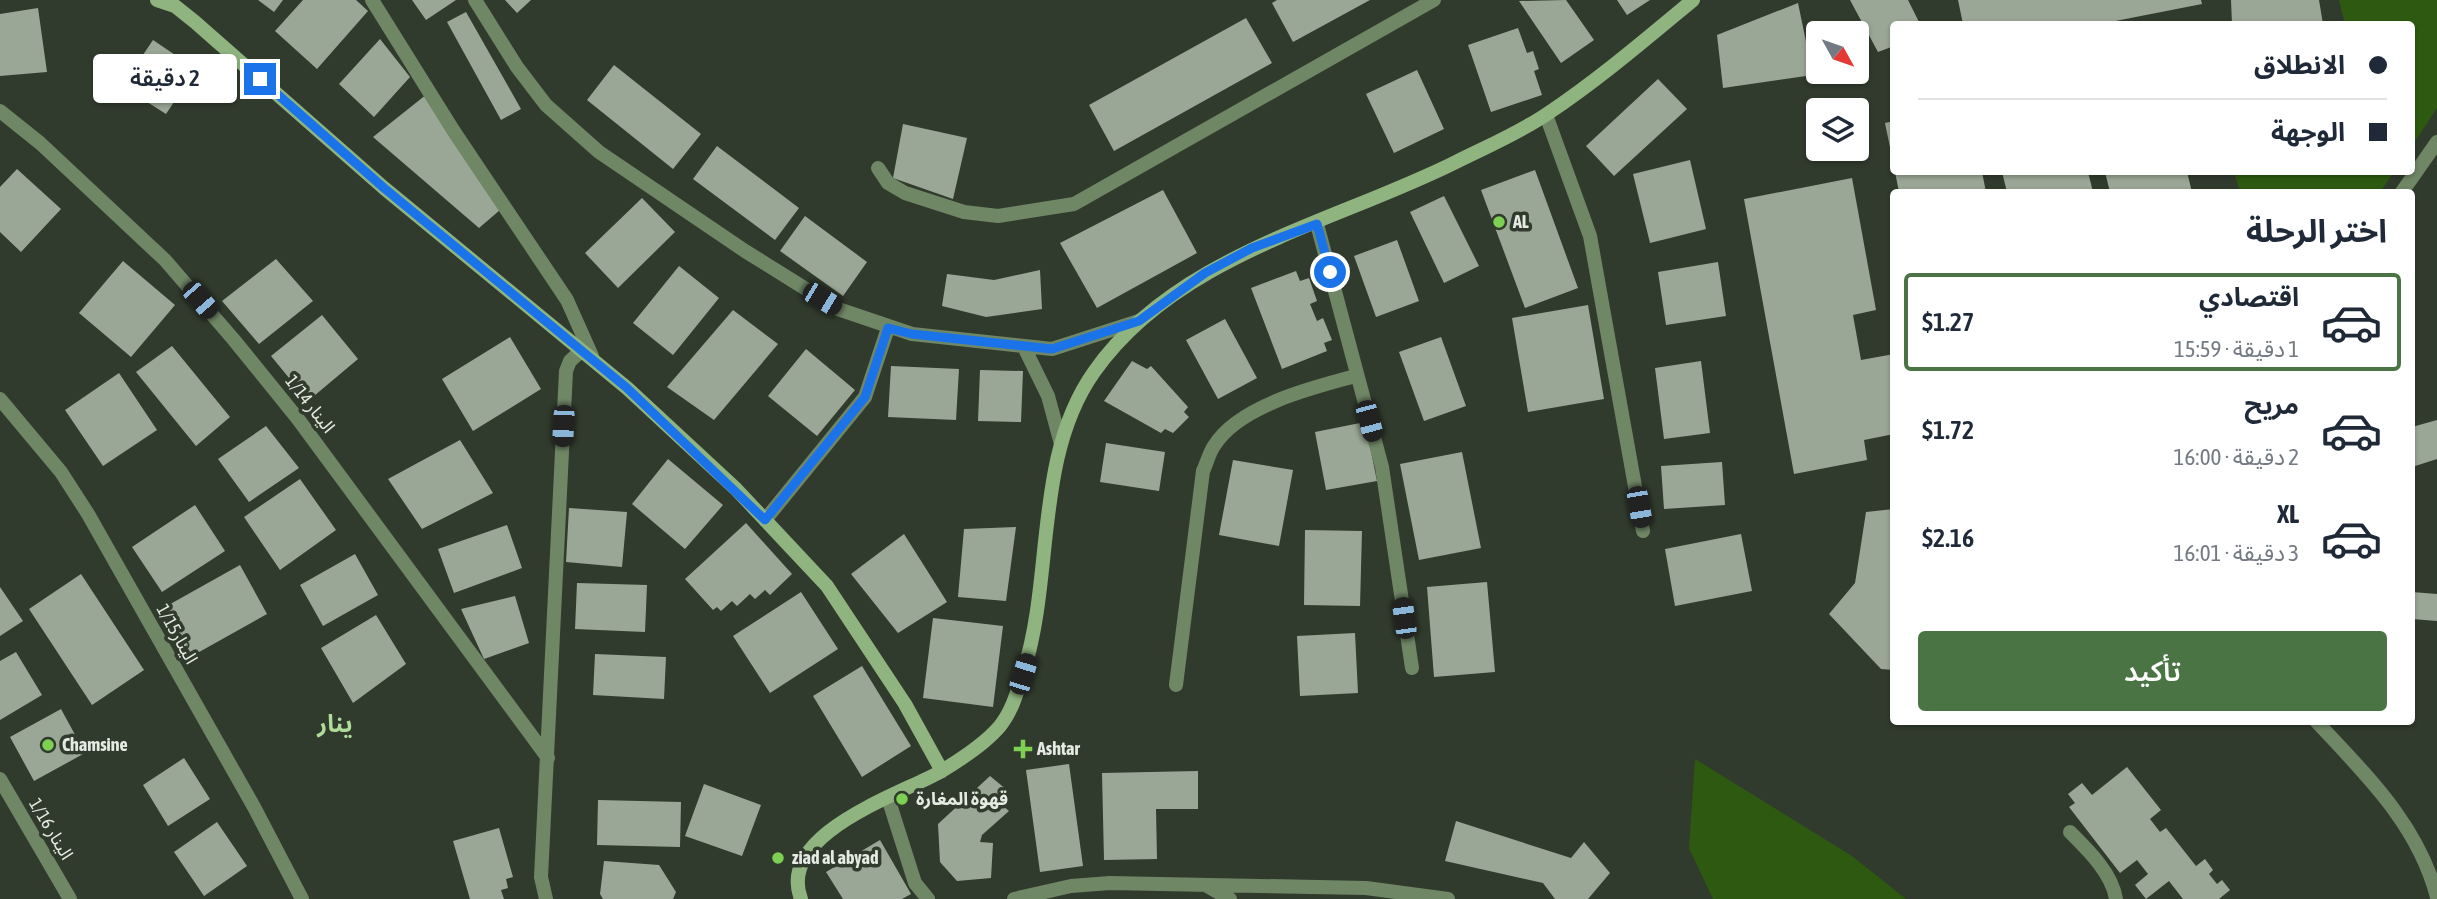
<!DOCTYPE html>
<html lang="ar">
<head>
<meta charset="utf-8">
<style>
	body { margin:0; font-family:"Asap Condensed","Noto Sans Arabic",sans-serif; background:#f6f6f7; color:#1f2937; direction:rtl; height:100vh; display:flex; flex-direction:column; font-size:26px; white-space:nowrap }
	* { box-sizing:border-box; margin:0 }
	p { font-size:23px; color:#747a83 }
	.icon { flex:none; width:38px; height:38px; fill:none; stroke:currentColor; stroke-width:2; stroke-linecap:round; stroke-linejoin:round }
	.map { position:relative; flex:1; overflow:hidden; direction:ltr }
	.panel { position:absolute; left:1890px; top:189px; width:525px; height:536px; display:flex; flex-direction:column; background:#fff; border-radius:7px; box-shadow:0 2px 5px #0004; direction:rtl }
	.panel>* { flex:none }
	.hud { position:absolute; left:1890px; top:21px; width:525px; height:154px; border-radius:7px; box-shadow:0 2px 5px #0004; direction:rtl; display:grid; align-content:center; height:154px; padding:0 28px; background:#fff }
	.needle { width:46px; rotate:130deg }
	.buttons { position:absolute; left:1806px; top:21px; display:grid; gap:14px }
	.buttons a { display:grid; place-items:center; width:63px; height:63px; border-radius:7px; background:#fff; box-shadow:0 2px 5px #0004; font-size:35px }
	.end { position:absolute; width:32px; height:32px; margin:-16px; border:9px solid #1a73e8; background:#fff; box-shadow:0 0 0 4px #fff }
	.from { border-radius:50% }
	.bubble { position:absolute; height:49px; border-radius:7px; background:#fff; box-shadow:0 2px 5px #0004; font-size:23px; font-weight:600; line-height:49px; text-align:center; direction:rtl }
	.car { position:absolute; width:21px; height:42px; margin:-21px -10px; border-radius:9px; box-shadow:0 0 5px 2px #0007; background:linear-gradient(#222 24%,#8ab4d8 0 40%,#222 0 76%,#8ab4d8 0 86%,#222 0) }
	.hud b { display:flex; align-items:center; gap:24px; height:66px; font-size:26px }
	.hud b+b { border-top:2px solid #e0e1e3 }
	.hud i { width:18px; height:18px; background:#1f2937 }
	ul { padding:0; list-style:none }
	li { display:flex; align-items:center; gap:21px; height:98px; margin:0 14px 10px; padding:0 14px; border:4px solid transparent; border-radius:7px }
	li div { flex:1 }
	li b { display:block; font-size:26px }
	li em { font-style:normal; font-weight:600 }
	li.selected { border-color:#4a7444 }
	li>.icon { width:63px; height:63px; stroke-width:1.5 }
	h2 { padding:0 28px; font-size:32px; line-height:84px }
	.primary-button { display:flex; gap:14px; margin-top:auto; padding:14px 28px }
	.primary-button a { flex:1; height:80px; border-radius:7px; background:#4a7444; color:#fff; font-size:28px; font-weight:600; line-height:80px; text-align:center }
	.map>svg:first-child { display:block }
	.green { fill:#2d5a10 }
	.building { fill:#9ba796 }
	.lines { fill:none; stroke-linecap:round; stroke-linejoin:round }
	.minor { stroke:#708766; stroke-width:14 }
	.secondary { stroke:#8fb47f; stroke-width:14 }
	.route { stroke:#1a73e8; stroke-width:9 }
	.poi-dot { fill:#7ed053; stroke:#313b2d; stroke-width:2.5 }
	.labels { text-anchor:middle; stroke-width:7; stroke-linejoin:round; paint-order:stroke }
	.poi-label { font-size:18px; font-weight:bold; fill:#e5ebe2; stroke:#313b2d; text-anchor:start }
	.street-label { font-size:18px; fill:#e5ebe2; stroke:#313b2d }
	.district-label { font-size:24px; font-weight:bold; fill:#afdc9a; stroke:#313b2d }
</style>
</head>
<body>
<div class="map">
<svg width="2437" height="899" viewBox="0 0 2437 899">
	<rect width="100%" height="100%" fill="#313b2d"/>
	<!-- green -->
	<path class="green" d="M2339,0H2437V108L2412,146V24H2345Z
		M2234,172H2394L2380,192H2240Z
		M1695,759L1852,856L1906,899H1713L1689,848Z"/>
	<!-- building -->
	<path class="building" d="M258,0H283L274,12Z
		M303,0H356L368,11L317,69L275,31Z
		M412,0H456L426,20Z
		M505,0H531L517,13Z
		M1277,0H1370L1293,42L1272,3Z
		M1566,0L1594,40L1561,63L1519,1Z
		M1617,0H1650L1627,15Z
		M1850,0H1908L1920,24H1894V46L1878,52Z
		M1958,0H2201L2202,4L2100,24H1963Z
		M2231,0H2319L2323,24H2232Z
		M1798,3L1813,75L1723,88L1717,35Z
		M38,8L47,72L0,76V14Z
		M466,12L521,109L501,120L447,22Z
		M1246,18L1272,63L1114,151L1089,105Z
		M1518,28L1527,53L1533,51L1539,69L1534,71L1542,95L1491,112L1468,45Z
		M380,39L410,77L374,117L339,84Z
		M153,40L196,69L166,114L122,86Z
		M614,65L701,134L673,169L587,100Z
		M1417,70L1444,129L1394,153L1366,94Z
		M1658,79L1687,109L1614,176L1586,146Z
		M427,94L500,210L479,228L373,137Z
		M1894,121V157H1892L1885,123Z
		M903,124L967,138L953,199L893,178Z
		M717,146L799,208L775,240L693,179Z
		M1690,160L1706,229L1650,243L1633,174Z
		M17,169L61,209L21,252L0,232V187Z
		M1535,170L1578,288L1525,308L1481,190Z
		M1895,172H1982L1986,192H1899Z
		M2002,172H2088L2093,192H2007Z
		M2105,172H2187L2192,192H2110Z
		M1852,178L1876,310L1853,315L1861,360L1894,354V434L1864,440L1867,460L1794,474L1744,199Z
		M1163,190L1197,253L1097,308L1060,243Z
		M1444,196L1479,266L1444,283L1410,212Z
		M642,198L675,232L618,288L585,253Z
		M805,216L867,262L843,296L780,251Z
		M1397,240L1419,301L1376,317L1354,256Z
		M276,259L313,301L259,344L222,301Z
		M123,261L175,305L131,357L79,313Z
		M1718,262L1726,316L1666,325L1658,272Z
		M679,266L719,298L673,355L633,323Z
		M1040,270L1042,309L986,317L942,306L947,274L994,280Z
		M1296,271L1300,281L1309,278L1317,301L1310,304L1317,321L1323,318L1332,340L1324,343L1327,351L1282,369L1251,288Z
		M1588,305L1604,399L1528,412L1512,318Z
		M733,310L778,344L714,420L667,387Z
		M322,315L358,359L308,401L271,356Z
		M1225,319L1257,378L1218,399L1186,340Z
		M510,337L541,389L473,431L442,379Z
		M1441,337L1466,406L1424,421L1399,352Z
		M172,346L230,417L196,446L136,372Z
		M806,349L855,390L817,436L768,396Z
		M1132,361L1147,369L1151,366L1188,407L1184,412L1189,417L1173,433L1165,429L1161,433L1104,401Z
		M1701,361L1710,433L1664,439L1655,368Z
		M891,366L959,369L956,420L888,417Z
		M980,370L1023,371L1021,422L978,421Z
		M119,373L157,430L103,466L65,410Z
		M2437,420V459L2412,467V427Z
		M1365,422L1377,481L1326,490L1315,432Z
		M266,426L299,468L249,502L218,459Z
		M460,440L493,493L422,529L388,479Z
		M1106,443L1165,452L1159,491L1100,482Z
		M1462,452L1481,548L1419,560L1400,464Z
		M668,459L723,505L685,549L632,504Z
		M1233,460L1293,470L1279,546L1219,535Z
		M1722,462L1725,505L1664,509L1661,466Z
		M300,479L336,530L280,570L244,517Z
		M195,505L225,551L162,592L132,547Z
		M569,508L627,512L622,567L566,562Z
		M1894,509V670L1881,669L1829,614L1855,583L1866,512Z
		M746,523L792,574L770,595L765,590L755,599L750,594L737,606L732,601L721,611L717,607L713,610L685,579Z
		M507,525L522,568L454,593L438,549Z
		M1016,527L1006,601L958,597L964,529Z
		M1305,530L1362,531L1360,606L1304,605Z
		M904,534L947,602L898,633L851,574Z
		M1741,534L1752,591L1675,606L1665,549Z
		M355,554L378,595L323,626L300,585Z
		M240,565L267,614L192,656L165,607Z
		M81,574L144,670L92,705L29,609Z
		M1487,582L1495,672L1434,677L1427,587Z
		M577,583L647,585L645,632L575,629Z
		M0,587L23,621L0,636Z
		M801,592L838,649L770,693L733,636Z
		M2412,592L2437,594V621L2412,619Z
		M515,596L529,643L484,659L461,609Z
		M376,615L406,664L353,703L321,648Z
		M933,618L1003,626L993,707L923,698Z
		M1355,633L1358,693L1300,696L1297,636Z
		M16,652L42,695L0,720V661Z
		M595,654L666,657L664,699L593,695Z
		M862,666L911,746L862,777L813,696Z
		M61,709L85,753L34,781L10,737Z
		M184,758L210,799L168,826L143,785Z
		M1069,764L1083,866L1040,872L1026,770Z
		M2127,767L2161,810L2150,819L2160,832L2166,828L2196,866L2205,859L2213,870L2209,874L2217,884L2222,880L2230,890L2219,899H2183L2169,881L2146,899L2135,885L2148,874L2137,860L2120,873L2069,807L2075,803L2068,794L2082,783L2092,795Z
		M1198,771V809H1156L1157,859L1104,860L1102,773Z
		M990,776L1007,790L996,800L1009,811L982,835L980,842L993,843L991,878L957,881L940,862L938,824Z
		M704,784L761,805L742,856L685,836Z
		M598,800L681,802L680,847L597,845Z
		M1456,821L1571,858L1584,842L1610,873L1588,899H1555L1543,883L1445,861Z
		M217,822L247,866L204,896L174,852Z
		M499,828L513,877L506,879L508,888L501,890L504,899H470L453,841Z
		M880,840L911,894L902,899H843L826,872Z
		M604,861L659,865L676,892L673,899H603L600,894Z"/>
	<g class="lines">
		<!-- minor -->
		<path class="minor" d="M372,0L453,130L567,300L592,356
			M475,0L517,67L546,105L599,152L745,251L838,309L912,334L1052,349L1139,321
			M0,111L40,143L165,260L234,340L298,419L548,758
			M1546,115L1590,236L1643,531
			M878,168L888,183L905,193L964,212L998,216L1074,204L1434,0
			M2402,192L2437,142
			M1317,224L1382,467L1412,668
			M1024,347L1048,396L1061,444
			M0,399L61,472L88,514L254,807L302,899
			M765,520L865,397L888,328
			M1176,685L1203,471C1207,463 1209,453 1214,446C1238,406 1314,387 1356,376
			M2316,721C2366,775 2418,824 2437,897
			M0,779L70,899
			M888,798L915,883L928,899
			M2070,832C2088,850 2112,873 2116,899
			M1207,886L1230,899
			M546,899L541,877L566,371L570,361L582,350
			M1014,899L1071,886L1110,883L1366,888L1448,899"/>
		<!-- secondary -->
		<path class="secondary" d="M157,0L175,6L195,22L384,188L627,388L736,489L827,586L905,704L942,771
			M801,899C776,834 899,795 940,772C960,760 985,744 1000,726C1013,710 1018,689 1024,670C1054,574 1034,457 1094,372C1176,255 1334,223 1456,162C1486,147 1519,133 1547,114C1598,80 1646,39 1693,0"/>
	</g>
	<g class="lines">
		<!-- route -->
		<path class="route" d="M260,79L384,188L627,388L765,520L865,397L888,328L912,334L1052,349L1139,321L1205,273L1252,248L1317,224L1330,272"/>
	</g>
	<!-- markers -->
	<g class="poi-dot">
		<circle cx="1499" cy="222" r="7"/>
		<circle cx="48" cy="745" r="7"/>
		<path d="M1019.5 738.5h7v7h7v7h-7v7h-7v-7h-7v-7h7z"/>
		<circle cx="902" cy="799" r="7"/>
		<circle cx="778" cy="858" r="7"/>
	</g>
	<g class="labels">
		<!-- poi labels -->
		<g class="poi-label">
			<text x="1513" y="228">AL</text>
			<text x="62" y="751">Chamsine</text>
			<text x="1037" y="755">Ashtar</text>
			<text x="916" y="805">قهوة المغارة</text>
			<text x="792" y="864">ziad al abyad</text>
		</g>
		<!-- street labels -->
		<g class="street-label">
			<text transform="translate(310 404) rotate(52)" y="6">الينار 1/14</text>
			<text transform="translate(177 634) rotate(61)" y="6">الينار1/15</text>
			<text transform="translate(51 829) rotate(59)" y="6">الينار 1/16</text>
		</g>
		<!-- district labels -->
		<g class="district-label">
			<text x="335" y="732">ينار</text>
		</g>
	</g>
</svg>
<div class="buttons">
<a><svg class="needle" viewBox="-14 -14 28 28"><path d="M0-13l5 13h-10z" fill="#e53935"/><path d="M0 13l5-13h-10z" fill="#747a83"/></svg></a>
<a><svg class="icon" aria-label="layers" viewBox="0 0 24 24"><path d="M12 4l9 5-9 5-9-5zM3 14l9 5 9-5"/></svg></a>
</div>
<i class="end from" style="left:1330px;top:272px"></i>
<i class="end" style="left:260px;top:79px"></i>
<div class="bubble" style="left:93px;top:54px;width:144px">2 دقيقة</div>
<i class="car" style="left:822px;top:299px;rotate:121deg"></i>
<i class="car" style="left:200px;top:300px;rotate:139deg"></i>
<i class="car" style="left:1369px;top:421px;rotate:165deg"></i>
<i class="car" style="left:563px;top:426px;rotate:183deg"></i>
<i class="car" style="left:1639px;top:507px;rotate:170deg"></i>
<i class="car" style="left:1404px;top:618px;rotate:352deg"></i>
<i class="car" style="left:1023px;top:674px;rotate:17deg"></i>
<div class="hud">
<b><i class="from"></i>الانطلاق</b>
<b><i></i>الوجهة</b>
</div>
<section class="panel">
<h2>اختر الرحلة</h2>
<ul>
<li class="selected"><svg class="icon" aria-label="car" viewBox="0 0 24 24"><path d="M5 17H2v-5l4-1 3-4h7l3 4 3 1v5h-3M9 17h6M6 11h13"/><circle cx="7" cy="17" r="2"/><circle cx="17" cy="17" r="2"/></svg><div><b>اقتصادي</b><p>1 دقيقة · 15:59</p></div><em>$1.27</em></li>
<li><svg class="icon" aria-label="car" viewBox="0 0 24 24"><path d="M5 17H2v-5l4-1 3-4h7l3 4 3 1v5h-3M9 17h6M6 11h13"/><circle cx="7" cy="17" r="2"/><circle cx="17" cy="17" r="2"/></svg><div><b>مريح</b><p>2 دقيقة · 16:00</p></div><em>$1.72</em></li>
<li><svg class="icon" aria-label="car" viewBox="0 0 24 24"><path d="M5 17H2v-5l4-1 3-4h7l3 4 3 1v5h-3M9 17h6M6 11h13"/><circle cx="7" cy="17" r="2"/><circle cx="17" cy="17" r="2"/></svg><div><b>XL</b><p>3 دقيقة · 16:01</p></div><em>$2.16</em></li>
</ul>
<div class="primary-button"><a>تأكيد</a></div>
</section>
</div>
</body>
</html>
